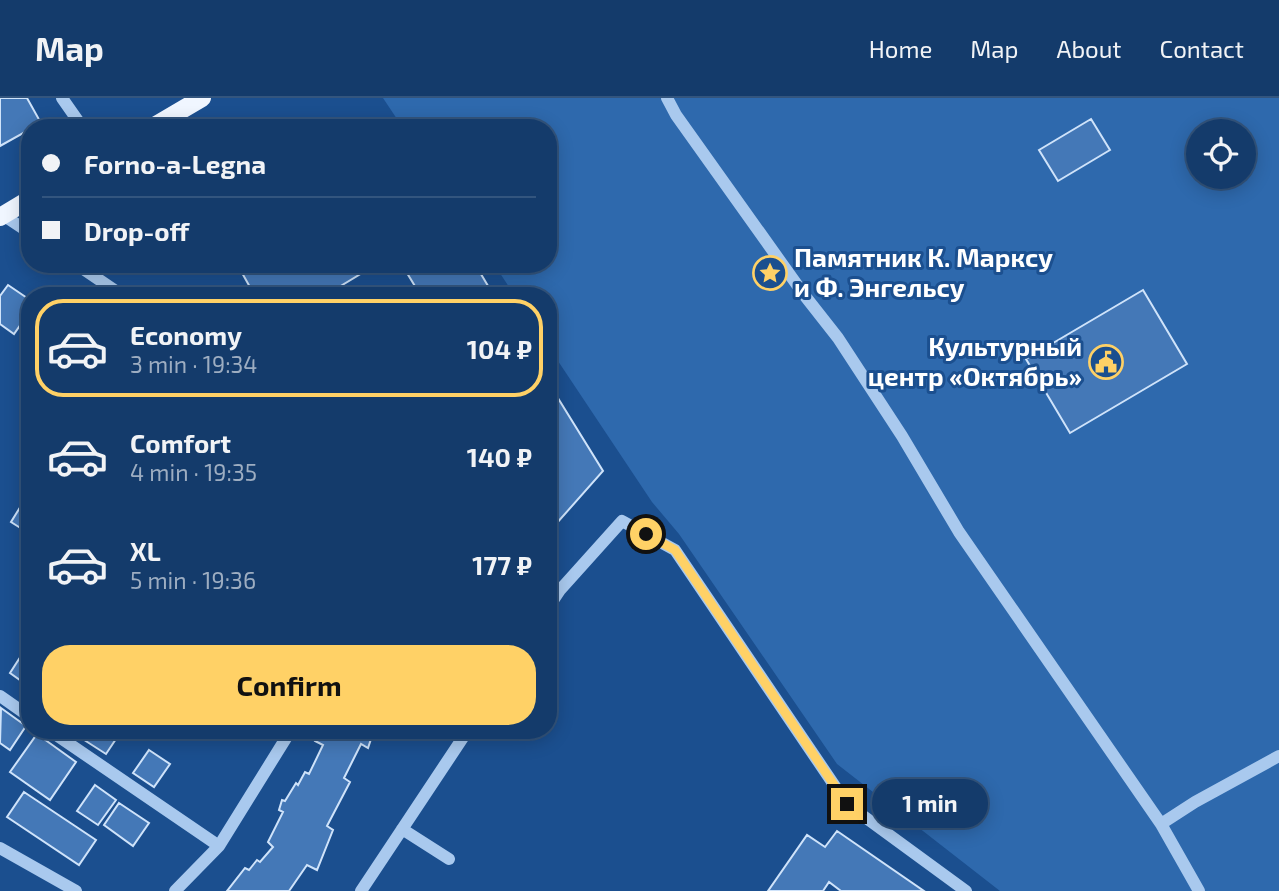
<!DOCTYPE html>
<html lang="en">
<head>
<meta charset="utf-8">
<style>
	body { margin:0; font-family:"Exo 2",sans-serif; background:#214673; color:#f1f3f6; height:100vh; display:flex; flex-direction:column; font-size:26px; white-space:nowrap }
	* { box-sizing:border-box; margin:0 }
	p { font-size:23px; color:#9dadc1 }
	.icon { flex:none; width:38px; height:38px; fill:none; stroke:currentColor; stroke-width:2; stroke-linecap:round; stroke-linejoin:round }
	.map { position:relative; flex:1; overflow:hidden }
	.sheet { position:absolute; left:21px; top:189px; width:536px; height:452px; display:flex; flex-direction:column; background:#143b6b; border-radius:28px; box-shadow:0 4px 18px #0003,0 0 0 2px #33557e }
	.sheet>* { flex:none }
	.banner { position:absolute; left:21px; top:21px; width:536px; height:154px; border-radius:28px; box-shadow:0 4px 18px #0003,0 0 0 2px #33557e; display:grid; align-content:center; height:154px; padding:0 21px; background:#143b6b }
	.buttons { position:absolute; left:1186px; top:21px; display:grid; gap:14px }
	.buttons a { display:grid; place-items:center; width:70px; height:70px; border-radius:50%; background:#143b6b; box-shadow:0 4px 18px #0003,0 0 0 2px #33557e; font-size:35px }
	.end { position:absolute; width:32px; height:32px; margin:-16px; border:9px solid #ffd166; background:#111; box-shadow:0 0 0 4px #111 }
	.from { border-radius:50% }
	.bubble { position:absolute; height:49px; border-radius:24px; background:#143b6b; box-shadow:0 4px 18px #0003,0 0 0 2px #33557e; font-size:23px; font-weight:700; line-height:49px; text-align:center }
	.banner b { display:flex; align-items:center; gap:24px; height:66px; font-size:26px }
	.banner b+b { border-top:2px solid #33557e }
	.banner i { width:18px; height:18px; background:#f1f3f6 }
	ul { padding:12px 0 0; list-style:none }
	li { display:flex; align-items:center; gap:21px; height:98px; margin:0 14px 10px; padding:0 7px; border:4px solid transparent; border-radius:28px }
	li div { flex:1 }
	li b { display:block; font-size:26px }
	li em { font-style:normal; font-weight:700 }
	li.active { border-color:#ffd166 }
	li>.icon { width:63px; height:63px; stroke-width:1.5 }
	.cta { display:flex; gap:14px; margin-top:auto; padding:14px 21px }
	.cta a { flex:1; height:80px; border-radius:28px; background:#ffd166; color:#111; font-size:28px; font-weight:700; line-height:80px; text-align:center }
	header { display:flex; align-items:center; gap:42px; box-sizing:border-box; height:98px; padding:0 35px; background:#143b6b; border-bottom:2px solid #33557e }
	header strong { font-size:33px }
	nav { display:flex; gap:38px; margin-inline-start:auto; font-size:24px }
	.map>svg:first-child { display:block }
	.green { fill:#2e69ad; fill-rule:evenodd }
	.building { fill:#4478b7; stroke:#cfe3fa; stroke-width:2 }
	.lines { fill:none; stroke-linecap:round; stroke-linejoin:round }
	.minor { stroke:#a9c9ee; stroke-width:12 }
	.major { stroke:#f0f6ff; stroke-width:18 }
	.route { stroke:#ffd166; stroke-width:9 }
	.labels { text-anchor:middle; stroke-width:6; stroke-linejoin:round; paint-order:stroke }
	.poi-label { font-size:26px; font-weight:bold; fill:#fff; stroke:#1b4f8f; text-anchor:start }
</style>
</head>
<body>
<header>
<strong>Map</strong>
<nav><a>Home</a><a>Map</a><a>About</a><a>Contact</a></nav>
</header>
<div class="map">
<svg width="1279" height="793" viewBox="0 0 1279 793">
	<rect width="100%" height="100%" fill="#1b4f8f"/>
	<!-- green -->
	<path class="green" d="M383,0H1279V793H1000L837,666L679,436L652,404L548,248V198H515L494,166H548V30H403ZM1199,33H1244V79H1199Z"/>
	<!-- building -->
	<path class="building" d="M0,0H27L41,25L0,48Z
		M1091,21L1110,52L1058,83L1039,52Z
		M237,166H377L324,198H255Z
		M422,166H475L494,198H421L407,175Z
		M8,187L30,202V213L14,236L0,226V198Z
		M1143,192L1187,266L1070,335L1026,261Z
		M548,284L603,373L548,435Z
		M24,403L30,407V436L11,424Z
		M30,544V583L27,587L10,575Z
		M1,610L26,628L10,652L0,645Z
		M82,632H122L106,656L78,638Z
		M319,632H374L368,650L361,646L344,680L350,684L327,728L333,732L317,772L307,767L289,793H227L245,770L249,772L257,762L260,764L273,749L268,744L283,714L279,712L282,702L285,703L296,685L298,687L305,674L309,676L323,647L315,643Z
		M37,636L76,664L50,702L10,674Z
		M149,652L170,666L154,689L133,675Z
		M95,687L116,702L98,727L77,713Z
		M24,694L96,742L79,767L7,719Z
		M119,705L149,725L133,748L104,727Z
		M837,733L924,793H841L829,784L823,793H768L807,737L825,749Z"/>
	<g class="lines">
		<!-- minor -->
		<path class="minor" d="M62,0L83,30
			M667,0L676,17L805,198L838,240L902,338L959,434L1161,726L1195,704L1279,658
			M0,115L30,135
			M76,166L123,198
			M548,483L560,492
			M548,510L560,492L622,423L675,452L847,706L966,793
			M0,598L30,619
			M49,632L219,748
			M1161,726L1199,793
			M402,731L449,761
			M0,750L76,793
			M175,793L219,748L291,632
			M361,793L468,632"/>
		<!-- major -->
		<path class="major" d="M151,30L202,0
			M0,119L30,101"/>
	</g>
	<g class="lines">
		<!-- route -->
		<path class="route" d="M646,436L675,452L847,706"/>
	</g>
	<!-- icons -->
	<defs>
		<g id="sight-ring" transform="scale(1.75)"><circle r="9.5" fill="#1b4f8f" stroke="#ffd166" stroke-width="1.5"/><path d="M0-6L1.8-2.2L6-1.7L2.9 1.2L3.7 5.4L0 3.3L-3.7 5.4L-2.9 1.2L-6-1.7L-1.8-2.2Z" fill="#ffd166"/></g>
		<g id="civic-ring" transform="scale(1.75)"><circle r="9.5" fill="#1b4f8f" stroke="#ffd166" stroke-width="1.5"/><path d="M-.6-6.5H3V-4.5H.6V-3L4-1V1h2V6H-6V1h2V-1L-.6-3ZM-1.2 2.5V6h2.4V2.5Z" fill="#ffd166"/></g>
	</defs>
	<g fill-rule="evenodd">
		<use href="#sight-ring" x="770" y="175"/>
		<use href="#civic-ring" x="1106" y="264"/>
	</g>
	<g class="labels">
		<!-- poi labels -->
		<g class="poi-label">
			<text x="794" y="169">Памятник К. Марксу<tspan x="794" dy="30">и Ф. Энгельсу</tspan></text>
			<text x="1082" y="258" text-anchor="end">Культурный<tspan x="1082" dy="30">центр «Октябрь»</tspan></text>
		</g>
	</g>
</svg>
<div class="buttons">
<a><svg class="icon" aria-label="locate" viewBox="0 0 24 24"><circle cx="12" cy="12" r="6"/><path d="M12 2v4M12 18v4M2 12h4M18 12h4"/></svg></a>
</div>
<i class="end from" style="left:646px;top:436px"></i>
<i class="end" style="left:847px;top:706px"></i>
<div class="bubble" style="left:872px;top:681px;width:116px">1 min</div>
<div class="banner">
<b><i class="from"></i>Forno-a-Legna</b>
<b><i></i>Drop-off</b>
</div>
<section class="sheet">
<ul>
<li class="active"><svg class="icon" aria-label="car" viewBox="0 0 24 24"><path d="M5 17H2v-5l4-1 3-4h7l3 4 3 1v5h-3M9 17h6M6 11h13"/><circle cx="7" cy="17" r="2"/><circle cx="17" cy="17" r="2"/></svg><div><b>Economy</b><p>3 min · 19:34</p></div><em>104 ₽</em></li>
<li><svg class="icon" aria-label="car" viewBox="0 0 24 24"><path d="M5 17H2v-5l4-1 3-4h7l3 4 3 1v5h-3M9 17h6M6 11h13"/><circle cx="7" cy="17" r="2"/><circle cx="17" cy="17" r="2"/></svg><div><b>Comfort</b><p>4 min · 19:35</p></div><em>140 ₽</em></li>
<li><svg class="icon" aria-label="car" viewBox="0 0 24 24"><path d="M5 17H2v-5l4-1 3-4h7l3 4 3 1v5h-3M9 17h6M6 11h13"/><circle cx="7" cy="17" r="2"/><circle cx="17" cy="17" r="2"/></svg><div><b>XL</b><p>5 min · 19:36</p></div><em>177 ₽</em></li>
</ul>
<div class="cta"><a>Confirm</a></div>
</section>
</div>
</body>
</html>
